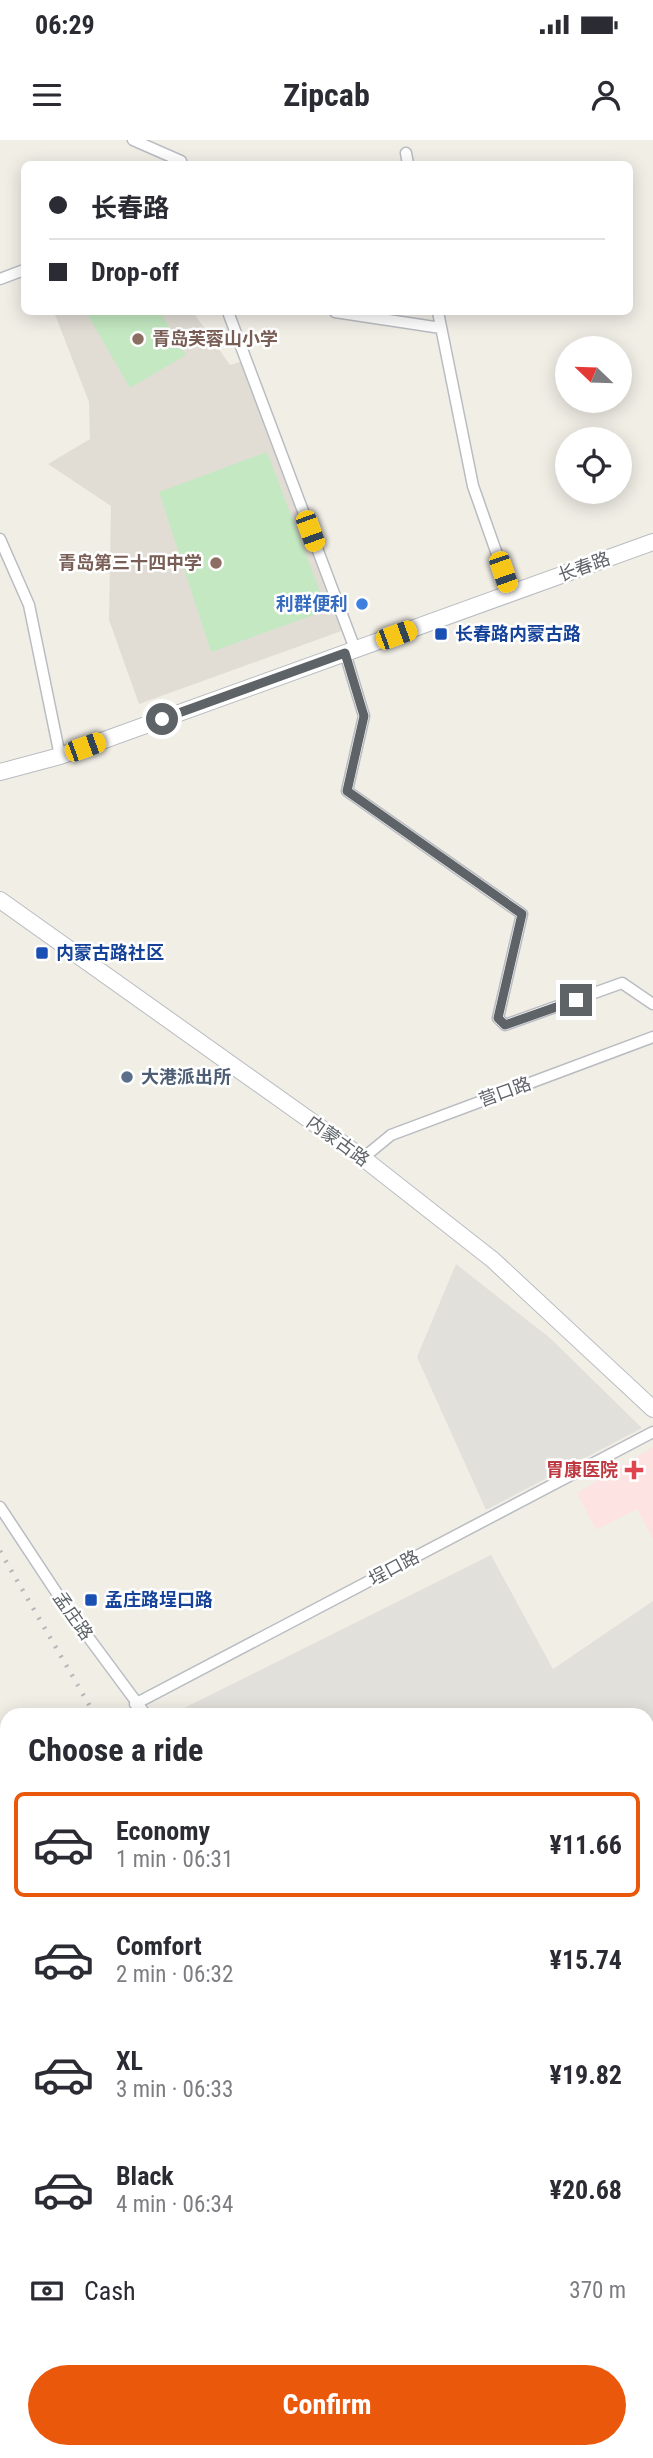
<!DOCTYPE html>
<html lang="en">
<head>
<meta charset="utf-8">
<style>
	body { margin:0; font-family:"Roboto Condensed","Noto Sans SC",sans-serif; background:#f2f2f3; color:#2b2b33; height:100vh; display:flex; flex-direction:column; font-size:26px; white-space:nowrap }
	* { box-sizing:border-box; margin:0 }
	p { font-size:23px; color:#7c7c81 }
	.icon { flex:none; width:38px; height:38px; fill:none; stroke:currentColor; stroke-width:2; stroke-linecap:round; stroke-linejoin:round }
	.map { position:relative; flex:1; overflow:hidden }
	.side { position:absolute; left:0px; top:1568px; width:654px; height:751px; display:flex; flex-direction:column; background:#fff; border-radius:21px 21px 0 0; box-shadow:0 4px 18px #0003 }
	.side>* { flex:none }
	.top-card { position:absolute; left:21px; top:21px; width:612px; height:154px; border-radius:10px; box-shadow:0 4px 18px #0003; display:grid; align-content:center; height:154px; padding:0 28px; background:#fff }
	.needle { width:46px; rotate:293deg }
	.fabs { position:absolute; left:555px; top:196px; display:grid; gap:14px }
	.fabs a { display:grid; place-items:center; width:77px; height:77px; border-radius:50%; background:#fff; box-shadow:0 4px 18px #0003; font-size:35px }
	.end { position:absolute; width:32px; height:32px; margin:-16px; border:9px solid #5e6368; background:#fff; box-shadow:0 0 0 4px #fff }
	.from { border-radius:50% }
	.car { position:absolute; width:21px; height:42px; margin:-21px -10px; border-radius:9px; box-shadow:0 0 5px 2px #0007; background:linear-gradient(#f5c518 24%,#345 0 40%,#f5c518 0 76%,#345 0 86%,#f5c518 0) }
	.top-card b { display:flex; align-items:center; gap:24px; height:66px; font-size:26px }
	.top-card b+b { border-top:2px solid #e1e1e2 }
	.top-card i { width:18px; height:18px; background:#2b2b33 }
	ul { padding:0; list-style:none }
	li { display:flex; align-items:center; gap:21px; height:105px; margin:0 14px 10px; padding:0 14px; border:4px solid transparent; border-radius:10px }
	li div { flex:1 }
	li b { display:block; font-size:26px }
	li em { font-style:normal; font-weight:700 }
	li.active { border-color:#ea580c }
	li>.icon { width:63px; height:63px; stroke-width:1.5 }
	h2 { padding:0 28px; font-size:32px; line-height:84px }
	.pay { display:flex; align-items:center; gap:18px; height:77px; padding:0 28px; font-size:26px }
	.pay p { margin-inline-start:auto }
	.button { display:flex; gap:14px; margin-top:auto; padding:14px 28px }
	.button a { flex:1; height:80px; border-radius:42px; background:#ea580c; color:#fff; font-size:28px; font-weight:700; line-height:80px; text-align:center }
	.status { display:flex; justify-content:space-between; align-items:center; height:49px; padding:0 35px; background:#fff; direction:ltr }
	.status svg { height:19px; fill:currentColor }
	header { display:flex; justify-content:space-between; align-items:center; height:91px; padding:0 28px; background:#fff; font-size:32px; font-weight:700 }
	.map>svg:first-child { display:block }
	.industrial { fill:#e2e0db }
	.education { fill:#e1ddd5 }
	.medical { fill:#fde4e3 }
	.green { fill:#c4e9c2 }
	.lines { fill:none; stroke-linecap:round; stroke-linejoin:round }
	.street-casing { stroke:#b9bcc1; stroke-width:13 }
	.secondary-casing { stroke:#b8bcc1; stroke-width:18 }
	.street { stroke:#fff; stroke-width:10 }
	.secondary { stroke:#fff; stroke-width:16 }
	.rail { stroke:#b5b6b7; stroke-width:4.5; stroke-dasharray:2 9; stroke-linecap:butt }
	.route { stroke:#5e6368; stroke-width:9 }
	.education-dot { fill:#8d6e63; stroke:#fff; stroke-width:2.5 }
	.shop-dot { fill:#3f7fe0; stroke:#fff; stroke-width:2.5 }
	.transit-dot { fill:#1a4fb4; stroke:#fff; stroke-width:2.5 }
	.service-dot { fill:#5c6f8a; stroke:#fff; stroke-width:2.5 }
	.health-dot { fill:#e0444e; stroke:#fff; stroke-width:2.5 }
	.labels { text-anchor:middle; stroke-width:5; stroke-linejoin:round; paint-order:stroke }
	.education-label { font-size:18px; font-weight:bold; fill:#785e54; stroke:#fff; text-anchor:start }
	.street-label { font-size:18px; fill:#5e6368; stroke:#fff }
	.shop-label { font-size:18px; font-weight:bold; fill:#366cbe; stroke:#fff; text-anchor:end }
	.transit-label { font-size:18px; font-weight:bold; fill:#164399; stroke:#fff; text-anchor:start }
	.service-label { font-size:18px; font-weight:bold; fill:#4e5e75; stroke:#fff; text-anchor:start }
	.health-label { font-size:18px; font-weight:bold; fill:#be3a42; stroke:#fff; text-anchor:end }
</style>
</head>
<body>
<div class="status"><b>06:29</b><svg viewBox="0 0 49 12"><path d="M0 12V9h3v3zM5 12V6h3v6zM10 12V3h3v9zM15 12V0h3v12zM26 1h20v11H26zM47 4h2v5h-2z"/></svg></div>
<header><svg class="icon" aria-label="menu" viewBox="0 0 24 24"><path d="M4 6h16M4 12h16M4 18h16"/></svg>Zipcab<svg class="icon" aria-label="person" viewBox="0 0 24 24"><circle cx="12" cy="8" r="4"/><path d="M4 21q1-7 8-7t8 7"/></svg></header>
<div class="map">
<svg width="653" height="2318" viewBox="0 0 653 2318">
	<rect width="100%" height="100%" fill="#f1eee6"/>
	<!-- industrial -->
	<path class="industrial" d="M456,1124L550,1198L642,1288L486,1370L417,1217Z
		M491,1415L553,1529L653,1461V2122L648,2115V1575H170Z
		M648,2169L653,2176V2318H254V2312H648Z
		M0,2285L7,2289V2312H42L51,2318H0Z"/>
	<!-- education -->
	<path class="education" d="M54,172H193L230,225L246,220L347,489L139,564L109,480L111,366L48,324L90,299L89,262Z"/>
	<!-- medical -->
	<path class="medical" d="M653,1307V1399L637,1369L596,1390L577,1353Z"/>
	<!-- green -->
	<path class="green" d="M86,172H160L186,215L130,248Z
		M267,312L327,470L211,512L159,352Z
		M0,1906H7V1981H0Z
		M0,2009H7V2068H0Z"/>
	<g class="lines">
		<!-- street casing -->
		<g class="street-casing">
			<path id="street" d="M133,0L181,21L178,24
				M406,13L408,24
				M0,139L24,130
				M228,172L355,509
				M335,172L441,188
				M438,172L473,346L511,454
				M0,399L29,465L60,616
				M345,513L364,576L347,651L522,774L498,878L505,885L622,843L653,864
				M363,1018L391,995L653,897
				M0,1367L66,1467L146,1575
				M135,1564L653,1292
				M0,1632L7,1645
				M648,2122L653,2129
				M648,2157L653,2163
				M0,2165L7,2156"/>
		</g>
		<!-- secondary casing -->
		<g class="secondary-casing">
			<path id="secondary" d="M0,632L60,616L653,402
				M0,760L363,1018L493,1120L653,1269"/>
		</g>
		<!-- street -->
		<use href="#street" class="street"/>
		<!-- secondary -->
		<use href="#secondary" class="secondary"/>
		<!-- rail -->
		<path class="rail" d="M0,1411L95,1575
			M245,2318V2312"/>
	</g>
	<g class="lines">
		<!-- route -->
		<path class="route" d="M162,579L345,513L364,576L347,651L522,774L498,878L505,885L576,860"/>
	</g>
	<!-- markers -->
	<g class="education-dot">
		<circle cx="138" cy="199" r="7"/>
		<circle cx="216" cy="423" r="7"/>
	</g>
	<circle class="shop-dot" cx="362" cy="464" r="7"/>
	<g class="transit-dot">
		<rect x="434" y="487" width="14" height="14" rx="3.5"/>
		<rect x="35" y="806" width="14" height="14" rx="3.5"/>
		<rect x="84" y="1453" width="14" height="14" rx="3.5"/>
	</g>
	<circle class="service-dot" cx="127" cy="937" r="7"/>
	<path class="health-dot" d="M630.5 1319.5h7v7h7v7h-7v7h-7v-7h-7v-7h7z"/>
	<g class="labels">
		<!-- education labels -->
		<g class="education-label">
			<text x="152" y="205">青岛芙蓉山小学</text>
			<text x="202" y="429" text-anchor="end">青岛第三十四中学</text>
		</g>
		<!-- street labels -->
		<g class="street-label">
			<text transform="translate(584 427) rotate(-20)" y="6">长春路</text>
			<text transform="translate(505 952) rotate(-20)" y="6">营口路</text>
			<text transform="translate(338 1001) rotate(36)" y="6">内蒙古路</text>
			<text transform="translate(394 1428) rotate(-28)" y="6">埕口路</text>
			<text transform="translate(73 1476) rotate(55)" y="6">孟庄路</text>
		</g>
		<!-- shop labels -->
		<g class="shop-label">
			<text x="348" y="470">利群便利</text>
		</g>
		<!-- transit labels -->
		<g class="transit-label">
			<text x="455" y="500">长春路内蒙古路</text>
			<text x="56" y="819">内蒙古路社区</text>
			<text x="105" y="1466">孟庄路埕口路</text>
		</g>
		<!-- service labels -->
		<g class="service-label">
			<text x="141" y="943">大港派出所</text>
		</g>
		<!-- health labels -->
		<g class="health-label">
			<text x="618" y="1336">胃康医院</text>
		</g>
	</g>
</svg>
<div class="fabs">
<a><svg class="needle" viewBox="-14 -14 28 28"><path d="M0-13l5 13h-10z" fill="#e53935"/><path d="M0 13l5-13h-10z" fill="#7c7c81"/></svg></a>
<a><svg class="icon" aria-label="locate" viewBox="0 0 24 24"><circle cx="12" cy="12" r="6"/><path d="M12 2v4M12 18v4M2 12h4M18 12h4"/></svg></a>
</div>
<i class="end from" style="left:162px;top:579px"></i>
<i class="end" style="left:576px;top:860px"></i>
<i class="car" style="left:310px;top:391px;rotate:160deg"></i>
<i class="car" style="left:503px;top:432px;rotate:161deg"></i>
<i class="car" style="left:396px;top:495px;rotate:70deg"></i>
<i class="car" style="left:85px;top:607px;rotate:70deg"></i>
<div class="top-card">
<b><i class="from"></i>长春路</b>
<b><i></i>Drop-off</b>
</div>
<section class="side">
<h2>Choose a ride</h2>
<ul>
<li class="active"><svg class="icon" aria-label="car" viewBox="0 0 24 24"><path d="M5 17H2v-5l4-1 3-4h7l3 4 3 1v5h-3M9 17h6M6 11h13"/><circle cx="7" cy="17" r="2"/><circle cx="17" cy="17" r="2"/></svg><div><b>Economy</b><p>1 min · 06:31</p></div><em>¥11.66</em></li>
<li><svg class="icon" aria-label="car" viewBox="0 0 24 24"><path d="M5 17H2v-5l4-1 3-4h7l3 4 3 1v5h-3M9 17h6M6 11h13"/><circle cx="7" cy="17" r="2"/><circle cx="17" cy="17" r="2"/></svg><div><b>Comfort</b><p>2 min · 06:32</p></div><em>¥15.74</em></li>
<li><svg class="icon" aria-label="car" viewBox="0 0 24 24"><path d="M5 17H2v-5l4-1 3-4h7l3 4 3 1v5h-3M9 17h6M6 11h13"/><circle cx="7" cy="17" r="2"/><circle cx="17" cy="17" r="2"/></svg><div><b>XL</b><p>3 min · 06:33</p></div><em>¥19.82</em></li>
<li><svg class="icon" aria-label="car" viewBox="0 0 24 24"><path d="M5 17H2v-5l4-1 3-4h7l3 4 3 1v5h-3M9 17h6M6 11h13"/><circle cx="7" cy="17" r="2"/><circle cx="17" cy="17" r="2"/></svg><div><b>Black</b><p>4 min · 06:34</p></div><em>¥20.68</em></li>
</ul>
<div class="pay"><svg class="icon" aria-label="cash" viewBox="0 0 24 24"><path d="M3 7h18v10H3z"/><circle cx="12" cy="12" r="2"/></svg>Cash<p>370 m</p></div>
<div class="button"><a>Confirm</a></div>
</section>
</div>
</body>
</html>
